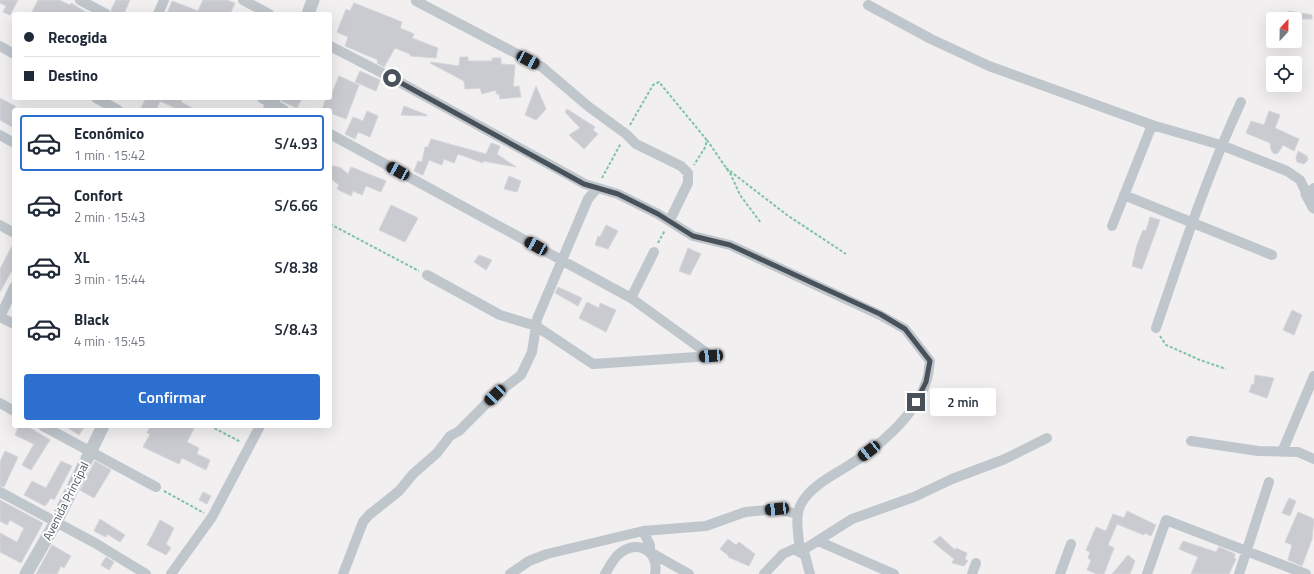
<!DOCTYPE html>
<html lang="es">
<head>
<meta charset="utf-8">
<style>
	body { margin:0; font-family:"Titillium Web",sans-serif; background:#f2f2f3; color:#1f2937; height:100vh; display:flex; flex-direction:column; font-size:15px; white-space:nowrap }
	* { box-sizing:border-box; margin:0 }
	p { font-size:13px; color:#747a83 }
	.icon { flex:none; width:22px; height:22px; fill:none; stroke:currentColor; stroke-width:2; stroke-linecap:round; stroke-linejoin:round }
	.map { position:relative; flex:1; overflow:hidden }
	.sheet { position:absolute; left:12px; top:108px; width:320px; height:320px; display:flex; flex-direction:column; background:#fff; border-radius:4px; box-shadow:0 4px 16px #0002 }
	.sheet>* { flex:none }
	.banner { position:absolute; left:12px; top:12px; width:320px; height:88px; border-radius:4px; box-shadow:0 4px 16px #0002; display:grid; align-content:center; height:88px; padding:0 12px; background:#fff }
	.needle { width:26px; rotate:22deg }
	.tools { position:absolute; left:1266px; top:12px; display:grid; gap:8px }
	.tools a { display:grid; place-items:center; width:36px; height:36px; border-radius:4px; background:#fff; box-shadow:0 4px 16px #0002; font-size:20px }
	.end { position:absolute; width:18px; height:18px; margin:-9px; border:5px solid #49525b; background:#fff; box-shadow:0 0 0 2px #fff }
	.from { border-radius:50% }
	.bubble { position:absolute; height:28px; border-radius:4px; background:#fff; box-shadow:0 4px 16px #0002; font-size:13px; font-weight:600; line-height:28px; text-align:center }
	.car { position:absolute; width:12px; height:24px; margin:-12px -6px; border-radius:5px; box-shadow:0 0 3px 1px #0007; background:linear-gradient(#222 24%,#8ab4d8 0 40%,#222 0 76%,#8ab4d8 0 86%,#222 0) }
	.banner b { display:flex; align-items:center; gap:14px; height:38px; font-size:15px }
	.banner b+b { border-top:1px solid #e0e1e3 }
	.banner i { width:10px; height:10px; background:#1f2937 }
	ul { padding:7px 0 0; list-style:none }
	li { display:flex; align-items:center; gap:12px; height:56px; margin:0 8px 6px; padding:0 4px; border:2px solid transparent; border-radius:4px }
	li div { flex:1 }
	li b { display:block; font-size:15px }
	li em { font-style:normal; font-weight:600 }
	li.current { border-color:#2d6fce }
	li>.icon { width:36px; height:36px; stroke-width:1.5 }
	.cta { display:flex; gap:8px; margin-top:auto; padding:8px 12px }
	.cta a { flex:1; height:46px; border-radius:4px; background:#2d6fce; color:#fff; font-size:16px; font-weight:600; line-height:46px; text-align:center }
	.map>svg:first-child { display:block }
	.building { fill:#cacbd1; stroke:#d4d5da }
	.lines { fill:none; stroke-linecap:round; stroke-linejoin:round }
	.path { stroke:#7ec4a4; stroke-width:2; stroke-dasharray:3 2; stroke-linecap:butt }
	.minor { stroke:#bfc6cc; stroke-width:10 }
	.tertiary { stroke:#bfc6cc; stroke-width:13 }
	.route { stroke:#49525b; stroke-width:5 }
	.labels { text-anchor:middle; stroke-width:4; stroke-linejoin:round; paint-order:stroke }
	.street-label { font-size:12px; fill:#49525b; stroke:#fff }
</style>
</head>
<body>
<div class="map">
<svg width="1314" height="574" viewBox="0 0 1314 574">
	<rect width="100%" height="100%" fill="#f1efef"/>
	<!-- building -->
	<path class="building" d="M0,0H18L10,15L3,12L6,6L0,3Z
		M38,0H59L70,5L71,3L89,14H31Z
		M116,0H130L124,14H112L111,10Z
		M203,0H227L235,3L230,14H167L172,1L198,11Z
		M354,3L402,22L400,28L414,34L412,38L438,48L436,58L410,56V54L395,48L384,67L377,63L378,60L345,46L348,37L337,32L346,9L350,11Z
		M1289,11L1312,15V19H1286Z
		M460,57H468V61H492V58H501V64L515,65L513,87L519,86L521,97L500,99L499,94H496V90L482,94L480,88L465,89L464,81L430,63L431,62L459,66Z
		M360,71L380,80L376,91L355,82Z
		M339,76L359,85L346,119L330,113V110H322L326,98H330Z
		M536,86L546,109L536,120L525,115Z
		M0,98L15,106L14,128L0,120Z
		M146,98H183L181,102L196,110H179L160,101L156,110H140Z
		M282,98H302L297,108L281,101Z
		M404,106L427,115V116L401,115Z
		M567,109L595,127L593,130L598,134L584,149L569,135L580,128L565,112Z
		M367,111L378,116L370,137L358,132L355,139L345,134L353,117L363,121Z
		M1269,111L1280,115L1275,128L1299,139L1294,151L1283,145L1278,153L1274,154L1271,150L1270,143L1246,133L1251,121L1264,125Z
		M431,139L486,154L491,143L500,146L497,154L516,167L483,161V163L458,154L454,163L444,159L442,165L429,160L423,175L420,174L414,171L418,161L422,162L425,147H428Z
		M1298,151L1307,156L1308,160L1304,164L1297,162L1296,158Z
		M330,165L341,168L348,174L351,167L386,181L381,192L366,186L362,195L353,191L351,196L337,189L339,185L330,178Z
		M509,176L521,181L517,192L504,189Z
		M391,205L418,218L405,242L379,230Z
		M1150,217L1160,220L1142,269L1132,266L1137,245L1143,230L1146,231Z
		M606,225L618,231L608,249L595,245L598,236L600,237Z
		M14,242V273L11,272L0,292V269Z
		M688,248L701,254L690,275L679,271Z
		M479,255L492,260L486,270L474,262Z
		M558,287L582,298L578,306L555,293Z
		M587,302L599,308L600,303L616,310L606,332L579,318Z
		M1292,310L1302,315L1294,335L1283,330Z
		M1255,375L1274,378L1267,398L1249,392L1252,384L1254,385Z
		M19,426H31L30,428L50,440L31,470L22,465L34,444L15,435Z
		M65,426H85L79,435Z
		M150,426H195L187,442L199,448L197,454L210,460L206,470L182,458L179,464L143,447L150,434L147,433Z
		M5,451L18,457L4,487L0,486V462Z
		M61,461L72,466L54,500L51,498L45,506L24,495L32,481L46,488Z
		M95,461L111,470L94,498L80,490Z
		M203,492L211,496L207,504L199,500Z
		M1289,498L1296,501L1290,516L1282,513Z
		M0,500L43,523L21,563L0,552V533L17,542L24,528L10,520L7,525L0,521Z
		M1127,511L1156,525L1151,536L1145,533L1144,535L1117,524L1108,545L1114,548L1104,574H1097L1087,570L1091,560L1088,558L1090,552L1086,550L1096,527L1106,531L1113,514L1124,518Z
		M1298,512L1314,519L1312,539L1302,566L1288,560L1292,545L1285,542Z
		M100,519L125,535L120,542L107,534L106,537L94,531Z
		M160,520L174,528L166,544L171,548L166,555L147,545Z
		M940,536L955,550L956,548L967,553L965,559L968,561L964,566L952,563L954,559L933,542Z
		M728,539L736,545L739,542L755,554L749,566L728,557L729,556L720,549Z
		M1183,541L1216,552L1219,547L1235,554L1234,558L1236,559L1229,574H1191L1198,557L1179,549Z
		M52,545L71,556L64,568L61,566L57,574H36Z
		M1128,555L1135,561L1130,574H1112Z
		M106,557L114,562L109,570L101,565Z"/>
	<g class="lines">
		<!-- path -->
		<path class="path" d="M630,125L653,85L659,82L706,139V146L694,165
			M707,140L731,175L740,195L761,223
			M726,168L787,215L846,254
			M602,178L621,143
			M330,224L419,271
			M658,243L665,230
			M1160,336L1166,345L1200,360L1226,369
			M210,426L241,442
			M164,491L204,513"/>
		<!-- minor -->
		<path class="minor" d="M80,0L106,14
			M243,0L269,14
			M416,1L542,67L589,107L626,134L636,144L681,166L688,173V183L670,220
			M868,5L931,39L989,66L1152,125L1221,145L1287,171L1300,180L1307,194L1314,188
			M158,14L164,0
			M0,46L14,54
			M330,46L392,78L585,184L618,194L658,214L693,236L730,245L880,315L905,329L930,361C929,367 929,375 926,382C915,417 876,449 846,467C830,477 810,487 801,504C794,517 799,537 800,552
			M96,98L118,110
			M262,98L284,110
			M330,134L631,298L711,356
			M0,135L14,143
			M1124,195L1272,255
			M0,225L14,233
			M1112,226L1152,125
			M427,275L500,315L536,326L593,364L711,356
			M631,298L654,252
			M0,317L14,287
			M0,317L14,324
			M1156,328C1182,252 1207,175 1241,102
			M0,403L14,411
			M43,426L156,487
			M1191,441L1258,451L1298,452L1314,459
			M1282,452L1314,376
			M0,492L95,543L146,574
			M643,531L650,545V552L689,574
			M818,541L894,574
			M800,552L852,519L914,497L952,479L1005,459L1047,438
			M171,574L212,517L260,426
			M343,574L363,522L369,515L399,491L413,474L437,453L450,436L459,431L495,395L521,375L532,352L537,319L588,199L597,188
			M510,574L529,561L547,554L643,531L706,526L745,512L777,509L797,514
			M605,574C609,568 612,561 617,556C634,538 660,549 655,574
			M764,574L783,554L794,549L805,555L810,574
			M972,574L976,563
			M1060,574L1071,544
			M1147,574L1166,520L1306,574
			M1239,574L1269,482"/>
		<!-- tertiary -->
		<path class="tertiary" d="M308,14L313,0
			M269,110L274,98
			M1307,194L1314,207
			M26,574L56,522L103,426"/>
	</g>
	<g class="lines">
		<!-- route -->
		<path class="route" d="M392,78L584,184L618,194L658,214L693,236L730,245L880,314L905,329L930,361L926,382L916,402"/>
	</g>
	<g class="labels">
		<!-- street labels -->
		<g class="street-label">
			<text transform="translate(66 501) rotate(-63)" y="4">Avenida Principal</text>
		</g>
	</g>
</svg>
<div class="tools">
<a><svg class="needle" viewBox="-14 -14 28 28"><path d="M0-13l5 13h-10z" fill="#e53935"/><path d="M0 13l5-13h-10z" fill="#747a83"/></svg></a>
<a><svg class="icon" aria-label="locate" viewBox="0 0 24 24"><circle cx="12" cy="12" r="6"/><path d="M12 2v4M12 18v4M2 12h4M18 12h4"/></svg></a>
</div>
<i class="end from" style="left:392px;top:78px"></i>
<i class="end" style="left:916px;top:402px"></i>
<div class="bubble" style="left:930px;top:388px;width:66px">2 min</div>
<i class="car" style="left:528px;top:60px;rotate:118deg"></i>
<i class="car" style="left:398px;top:171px;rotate:299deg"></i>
<i class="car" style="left:536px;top:246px;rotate:299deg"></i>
<i class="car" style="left:711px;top:356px;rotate:266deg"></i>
<i class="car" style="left:495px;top:395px;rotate:226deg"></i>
<i class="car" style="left:869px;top:451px;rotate:232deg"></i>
<i class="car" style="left:777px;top:509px;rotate:264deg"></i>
<div class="banner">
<b><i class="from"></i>Recogida</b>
<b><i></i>Destino</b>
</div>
<section class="sheet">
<ul>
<li class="current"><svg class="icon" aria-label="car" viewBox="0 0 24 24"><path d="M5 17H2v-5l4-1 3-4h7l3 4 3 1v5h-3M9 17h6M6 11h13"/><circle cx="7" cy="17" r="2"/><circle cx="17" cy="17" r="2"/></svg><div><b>Económico</b><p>1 min · 15:42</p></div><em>S/4.93</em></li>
<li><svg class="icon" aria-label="car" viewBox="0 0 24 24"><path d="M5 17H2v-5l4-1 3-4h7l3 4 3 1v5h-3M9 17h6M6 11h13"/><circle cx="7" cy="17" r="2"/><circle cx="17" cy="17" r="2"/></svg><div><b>Confort</b><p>2 min · 15:43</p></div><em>S/6.66</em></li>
<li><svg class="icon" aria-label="car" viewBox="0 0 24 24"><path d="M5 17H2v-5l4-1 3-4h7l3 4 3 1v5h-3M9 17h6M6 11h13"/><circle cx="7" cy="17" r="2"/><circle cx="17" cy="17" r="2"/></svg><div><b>XL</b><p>3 min · 15:44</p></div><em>S/8.38</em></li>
<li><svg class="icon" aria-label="car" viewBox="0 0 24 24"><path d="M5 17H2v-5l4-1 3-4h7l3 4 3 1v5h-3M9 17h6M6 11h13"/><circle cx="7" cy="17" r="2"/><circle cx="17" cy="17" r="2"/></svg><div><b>Black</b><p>4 min · 15:45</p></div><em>S/8.43</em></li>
</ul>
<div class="cta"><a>Confirmar</a></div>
</section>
</div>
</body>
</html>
